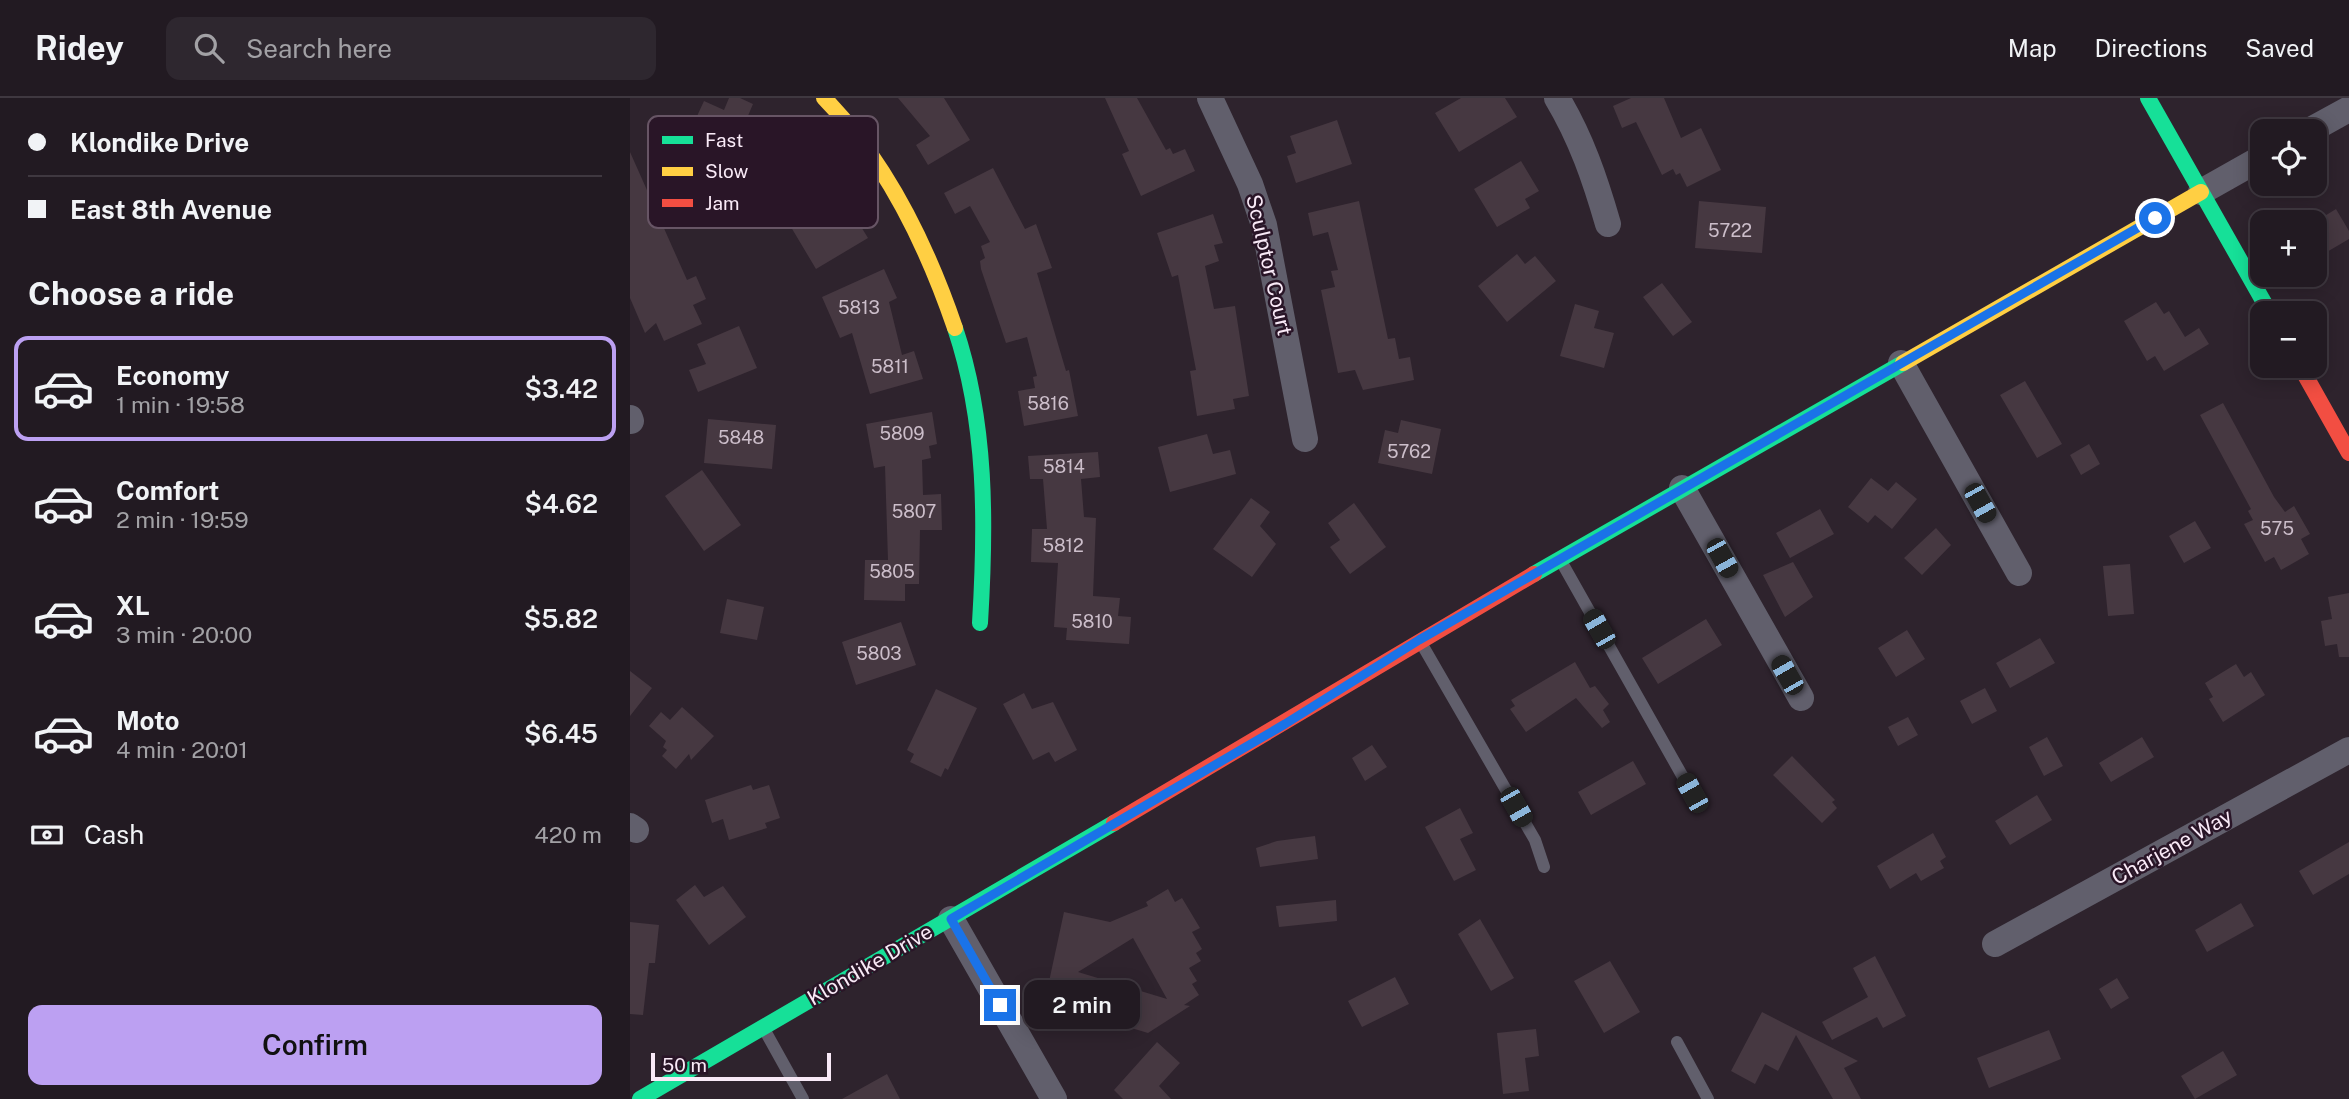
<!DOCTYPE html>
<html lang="en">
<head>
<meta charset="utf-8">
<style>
	body { margin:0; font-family:"Public Sans",sans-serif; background:#2e272f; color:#f1f3f6; height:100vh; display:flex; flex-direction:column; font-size:26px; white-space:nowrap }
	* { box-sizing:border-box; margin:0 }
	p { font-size:23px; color:#a2a1a5 }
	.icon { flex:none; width:38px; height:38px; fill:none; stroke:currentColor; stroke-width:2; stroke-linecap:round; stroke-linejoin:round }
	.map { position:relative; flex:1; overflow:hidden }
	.details { display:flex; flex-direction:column; background:#221a22; width:630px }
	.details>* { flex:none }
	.hud { display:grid; align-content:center; height:154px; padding:0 28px; background:#221a22 }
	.controls { position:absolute; left:1620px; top:21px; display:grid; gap:14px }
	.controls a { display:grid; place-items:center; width:77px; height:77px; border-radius:14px; background:#221a22; box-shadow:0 4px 18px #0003,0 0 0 2px #3f3840; font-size:35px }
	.scale { position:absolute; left:21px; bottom:18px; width:180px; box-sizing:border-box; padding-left:7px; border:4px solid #f9eaf7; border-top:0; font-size:19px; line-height:24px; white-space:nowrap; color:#f9eaf7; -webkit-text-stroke:5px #291527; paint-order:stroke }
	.end { position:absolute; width:32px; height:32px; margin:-16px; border:9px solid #1a73e8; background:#fff; box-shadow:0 0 0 4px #fff }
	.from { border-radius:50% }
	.bubble { position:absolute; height:49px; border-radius:14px; background:#221a22; box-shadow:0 4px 18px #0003,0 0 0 2px #3f3840; font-size:23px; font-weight:600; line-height:49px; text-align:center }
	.car { position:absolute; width:21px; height:42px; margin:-21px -10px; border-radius:9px; box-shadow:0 0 5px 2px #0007; background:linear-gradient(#222 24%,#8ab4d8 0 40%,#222 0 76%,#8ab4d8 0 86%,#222 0) }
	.hud b { display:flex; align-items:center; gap:24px; height:66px; font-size:26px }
	.hud b+b { border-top:2px solid #3f3840 }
	.hud i { width:18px; height:18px; background:#f1f3f6 }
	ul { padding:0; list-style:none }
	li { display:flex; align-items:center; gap:21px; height:105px; margin:0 14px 10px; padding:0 14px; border:4px solid transparent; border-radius:14px }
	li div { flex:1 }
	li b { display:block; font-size:26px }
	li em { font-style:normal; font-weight:600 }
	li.active { border-color:#bca0f2 }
	li>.icon { width:63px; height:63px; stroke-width:1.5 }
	h2 { padding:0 28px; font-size:32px; line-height:84px }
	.pay { display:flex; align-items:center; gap:18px; height:77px; padding:0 28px; font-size:26px }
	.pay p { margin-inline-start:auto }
	.action { display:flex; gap:14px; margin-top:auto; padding:14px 28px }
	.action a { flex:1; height:80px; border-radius:14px; background:#bca0f2; color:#111; font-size:28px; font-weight:600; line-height:80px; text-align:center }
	header { display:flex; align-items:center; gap:42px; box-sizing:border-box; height:98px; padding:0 35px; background:#221a22; border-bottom:2px solid #3f3840 }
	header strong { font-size:33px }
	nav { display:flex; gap:38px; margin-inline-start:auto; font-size:24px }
	.search { width:490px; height:63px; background:#2e272f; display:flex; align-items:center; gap:18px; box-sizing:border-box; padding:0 24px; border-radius:14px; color:#a2a1a5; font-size:26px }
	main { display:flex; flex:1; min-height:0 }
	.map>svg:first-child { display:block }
	.building { fill:#463841; fill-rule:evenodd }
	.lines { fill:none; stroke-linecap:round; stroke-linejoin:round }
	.lane { stroke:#615f6c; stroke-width:12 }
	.street { stroke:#615f6c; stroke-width:26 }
	.fast { stroke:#16e098; stroke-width:16 }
	.slow { stroke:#ffcf43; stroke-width:16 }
	.jam { stroke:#f24e42; stroke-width:16 }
	.route { stroke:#1a73e8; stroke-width:9 }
	.labels { text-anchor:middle; stroke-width:5; stroke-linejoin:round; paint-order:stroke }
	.number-label { font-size:18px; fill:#ccbeca }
	.street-label { font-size:21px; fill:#f9eaf7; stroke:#291527 }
	.key { fill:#291527; stroke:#675565; stroke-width:2 }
	.key-label { font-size:19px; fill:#f9eaf7 }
</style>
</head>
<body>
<header>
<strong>Ridey</strong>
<div class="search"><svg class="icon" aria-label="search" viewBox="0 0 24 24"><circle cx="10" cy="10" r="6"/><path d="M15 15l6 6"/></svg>Search here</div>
<nav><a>Map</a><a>Directions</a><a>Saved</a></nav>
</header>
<main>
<section class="details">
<div class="hud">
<b><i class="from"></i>Klondike Drive</b>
<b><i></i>East 8th Avenue</b>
</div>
<h2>Choose a ride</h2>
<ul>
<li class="active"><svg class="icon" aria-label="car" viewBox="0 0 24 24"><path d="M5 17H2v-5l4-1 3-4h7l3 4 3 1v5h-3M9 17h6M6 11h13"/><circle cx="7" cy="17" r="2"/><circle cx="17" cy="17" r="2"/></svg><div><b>Economy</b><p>1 min · 19:58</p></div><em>$3.42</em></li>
<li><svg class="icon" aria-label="car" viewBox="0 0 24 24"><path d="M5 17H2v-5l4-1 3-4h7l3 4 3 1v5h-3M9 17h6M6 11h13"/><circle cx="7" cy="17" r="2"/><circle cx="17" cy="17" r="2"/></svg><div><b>Comfort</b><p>2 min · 19:59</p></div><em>$4.62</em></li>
<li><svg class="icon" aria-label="car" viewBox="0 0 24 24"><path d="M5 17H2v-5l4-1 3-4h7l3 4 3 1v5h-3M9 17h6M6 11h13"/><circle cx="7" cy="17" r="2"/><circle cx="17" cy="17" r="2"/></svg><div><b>XL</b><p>3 min · 20:00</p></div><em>$5.82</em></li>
<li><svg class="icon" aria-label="car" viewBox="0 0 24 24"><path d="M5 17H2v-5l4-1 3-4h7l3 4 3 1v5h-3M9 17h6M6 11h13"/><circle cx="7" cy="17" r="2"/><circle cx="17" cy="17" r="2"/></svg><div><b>Moto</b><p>4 min · 20:01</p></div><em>$6.45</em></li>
</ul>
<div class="pay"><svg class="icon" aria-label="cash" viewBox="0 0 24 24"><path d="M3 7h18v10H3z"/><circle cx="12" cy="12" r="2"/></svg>Cash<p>420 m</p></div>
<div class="action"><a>Confirm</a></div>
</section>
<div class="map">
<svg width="1719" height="1001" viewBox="0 0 1719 1001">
	<rect width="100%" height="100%" fill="#2e232d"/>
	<!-- building -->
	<path class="building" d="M99,0H110L123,6L109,39L62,29L74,3L94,12Z
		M268,0H314L340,42L298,67L286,47L300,38Z
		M475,0H507L536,52L540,50L543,56L555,51L565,73L511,98L492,56L499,53Z
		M831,0H875L887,19L829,54L805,15Z
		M1001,0H1034L1051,40L1071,30L1091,72L1057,89L1050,75L1046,77L1043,71L1032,77L1006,24L992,30L983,8Z
		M707,22L722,66L666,85L657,58L666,55L660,38Z
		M174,46L194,72L183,80L210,128L225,119L238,140L186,171L155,119L152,121L124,85Z
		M0,54L57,182L66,178L76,201L63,207L72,226L34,243L26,225L15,235L0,200Z
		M891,63L909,93L895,101L900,110L867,129L844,91Z
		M363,70L395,131L406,126L422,170L407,175L436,273L439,272L448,318L394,328L388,293L405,290L403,279L407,278L397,239L376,245L351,171L350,163L355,160L351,148L360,144L340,108L325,116L314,95Z
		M729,103L758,241L765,240L769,261L780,259L784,282L733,292L725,272L708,275L691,192L705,189L701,173L708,172L698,134L683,138L678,115Z
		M1069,103L1136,109L1132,155L1065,150Z
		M1706,111L1719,133V141L1685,161V124Z
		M583,116L593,145L584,147L589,163L575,168L584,211L605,208L619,298L603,301L605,311L567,318L560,273L566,272L548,177L542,179L527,135Z
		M887,156L895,166L905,158L926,183L877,224L848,188Z
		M254,171L267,200L259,204L272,257L284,253L293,281L240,296L222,235L210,240L192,199Z
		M1032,185L1062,224L1043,238L1013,199Z
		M1526,204L1534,216L1539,213L1555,239L1569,230L1579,246L1534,273L1525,258L1517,263L1494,223Z
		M945,206L969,213L964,230L984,235L974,270L930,258Z
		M109,228L127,270L68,294L59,272L76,266L67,246Z
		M1395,283L1432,346L1407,360L1370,297Z
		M1593,305L1644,399L1655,414L1664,408L1680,436L1671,441L1679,456L1651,472L1644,459L1635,464L1614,426L1623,422L1618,413L1621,411L1570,317Z
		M302,314L307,346L299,348L301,360L292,362L293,397L311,396L312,432H290L289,486H275V503L234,502L235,462H258L255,368L244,370L236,326Z
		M78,321L146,327L142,371L74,365Z
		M771,322L811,331L802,376L748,365L755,332L768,335Z
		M577,336L583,356L600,352L606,376L540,394L528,349Z
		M1459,346L1470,366L1451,377L1440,357Z
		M468,354L470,379L451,381L454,419L466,420L463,498L490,500L488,518L501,519L499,546L436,542L437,530L424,529L428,465L401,464L402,431H417L413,381H400L398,358Z
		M72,372L111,427L74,453L35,398Z
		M1241,380L1258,393L1266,384L1287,401L1262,431L1245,417L1238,425L1218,409Z
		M621,400L640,414L630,428L646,446L622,479L583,451Z
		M724,405L756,449L720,476L700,449L710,442L698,425Z
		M1190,411L1204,436L1160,460L1146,435Z
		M1565,423L1581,450L1554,465L1539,438Z
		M1306,430L1321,447L1292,477L1274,460Z
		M1163,464L1183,499L1155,519L1133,477Z
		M1500,466L1504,516L1478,518L1473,468Z
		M1719,495V559H1709L1707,546L1695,548L1691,523L1702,521L1698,499Z
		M97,501L134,509L127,542L90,535Z
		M1076,521L1092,547L1028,586L1012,560Z
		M271,524L286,567L226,587L212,544Z
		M1277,532L1295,561L1266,579L1248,550Z
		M1410,540L1425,565L1380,590L1366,565Z
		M945,564L960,590L965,588L979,606L973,612L980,624L972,630L946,600L896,634L880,611L885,608L881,602Z
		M1606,566L1614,579L1621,574L1635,597L1593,624L1579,601L1583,599L1575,585Z
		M0,573L22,590L0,618Z
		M1355,590L1367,613L1342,626L1330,603Z
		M306,591L347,610L318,672L315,670L311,679L280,664L284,656L277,652Z
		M394,595L402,611L423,604L447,652L425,664L419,654L403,662L373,606Z
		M52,609L84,638L61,662L59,656L46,671L32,658L37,652L33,649L36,643L19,628L31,614L40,622Z
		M1278,619L1288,637L1268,648L1258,629Z
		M1417,639L1433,668L1414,678L1399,649Z
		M1512,639L1524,659L1481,684L1469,665Z
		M742,647L757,669L735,683L722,660Z
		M1162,658L1205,702L1202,704L1207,710L1192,725L1143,677Z
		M1003,663L1016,686L961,717L948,694Z
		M121,687L123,692L139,687L150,720L135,725L137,730L99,742L93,721L82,725L75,702Z
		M1407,697L1422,722L1380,747L1365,723Z
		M830,710L843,735L830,741L846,772L824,783L795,729Z
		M1303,735L1316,759L1310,763L1314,770L1291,783L1286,775L1260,791L1247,768Z
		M685,738L688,761L630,769L626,750L647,743Z
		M1719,744V776L1683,797L1669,773Z
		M65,787L74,799L93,788L116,819L79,847L46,802Z
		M538,791L545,804L552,800L570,830L562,834L572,851L566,855L571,863L559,870L567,883L562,886L569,897L554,907L560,908L518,935L468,920L474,900L423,889L417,893L434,814L480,824L518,808L516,804ZM503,840L537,901L448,874Z
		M706,802L707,823L649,829L646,808Z
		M1611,805L1624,828L1577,854L1565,832Z
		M850,821L884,880L861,893L828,836Z
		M0,824L29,827L25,865H19L13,917L0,916Z
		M1245,858L1276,918L1253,930L1247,919L1202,942L1192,924L1238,899L1223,870Z
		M980,863L1010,914L974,935L944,883Z
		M765,879L779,906L732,929L718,903Z
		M1487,880L1499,900L1481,911L1469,891Z
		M1132,914L1228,963L1214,970L1231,1001H1203L1166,937L1148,973L1135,966L1125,986L1101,973Z
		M906,931L909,958L895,960L899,993L873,996L867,935Z
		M1419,932L1431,961L1359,990L1347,960Z
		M527,944L550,965L529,988L541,1001H493L484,992Z
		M1593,953L1607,977L1565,1001L1551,978Z
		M257,976L270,1001H212Z"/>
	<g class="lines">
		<!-- lane -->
		<path class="lane" d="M931,463L1062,695
			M790,543L905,742L914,769
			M134,931L173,1001
			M1047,944L1078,1001"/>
		<!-- street -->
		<path class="street" d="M580,0L620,86L634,127L675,341
			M927,0C951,40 965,81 978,126
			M1679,33L1719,11
			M1571,94L1633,59
			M1271,265L1389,475
			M0,320L1,323
			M1052,390L1171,600
			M0,728L6,732
			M321,821L424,1001
			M1365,846L1719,652"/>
		<!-- fast -->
		<path class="fast" d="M1518,0L1640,215
			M325,230C357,325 356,426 350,525
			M904,476L1273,265
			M10,1001L484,725"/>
		<!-- slow -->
		<path class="slow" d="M194,0C256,63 297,148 325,230
			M1273,265L1571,94"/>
		<!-- jam -->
		<path class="jam" d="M1670,268L1719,355
			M484,725L904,476"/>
	</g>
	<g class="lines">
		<!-- route -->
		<path class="route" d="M370,907L321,821L655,626L789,542L1525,120"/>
	</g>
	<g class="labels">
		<!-- number labels -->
		<g class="number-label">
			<text x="1100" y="139">5722</text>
			<text x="229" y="216">5813</text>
			<text x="260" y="275">5811</text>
			<text x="418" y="312">5816</text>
			<text x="272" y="342">5809</text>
			<text x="111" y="346">5848</text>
			<text x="779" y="360">5762</text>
			<text x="434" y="375">5814</text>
			<text x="284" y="420">5807</text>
			<text x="1647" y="437">575</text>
			<text x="433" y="454">5812</text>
			<text x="262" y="480">5805</text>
			<text x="462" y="530">5810</text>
			<text x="249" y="562">5803</text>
		</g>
		<!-- street labels -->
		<g class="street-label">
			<text transform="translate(639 167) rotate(77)" y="7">Sculptor Court</text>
			<text transform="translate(1542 749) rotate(-29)" y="7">Charjene Way</text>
			<text transform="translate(240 867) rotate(-30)" y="7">Klondike Drive</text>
		</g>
	</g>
	<!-- legend -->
	<rect x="18" y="18" width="230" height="112" rx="10" class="key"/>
	<rect x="32" y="38" width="31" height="8" fill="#16e098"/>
	<rect x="32" y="69" width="31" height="9" fill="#ffcf43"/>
	<rect x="32" y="101" width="31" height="8" fill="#f24e42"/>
	<g class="key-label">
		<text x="75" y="49">Fast</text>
		<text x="75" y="80">Slow</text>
		<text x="75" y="112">Jam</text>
	</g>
</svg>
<div class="controls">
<a><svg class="icon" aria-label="locate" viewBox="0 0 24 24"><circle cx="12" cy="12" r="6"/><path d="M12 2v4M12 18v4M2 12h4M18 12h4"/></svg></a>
<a>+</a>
<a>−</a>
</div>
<div class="scale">50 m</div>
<i class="end from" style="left:1525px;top:120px"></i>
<i class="end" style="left:370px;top:907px"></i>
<div class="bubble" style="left:394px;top:882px;width:116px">2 min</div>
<i class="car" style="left:1350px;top:405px;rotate:151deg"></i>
<i class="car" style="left:1092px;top:460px;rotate:151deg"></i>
<i class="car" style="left:969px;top:531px;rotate:330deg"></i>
<i class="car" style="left:1157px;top:577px;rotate:330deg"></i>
<i class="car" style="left:1062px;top:695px;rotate:331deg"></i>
<i class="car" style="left:886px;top:709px;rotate:150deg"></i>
</div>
</main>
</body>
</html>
